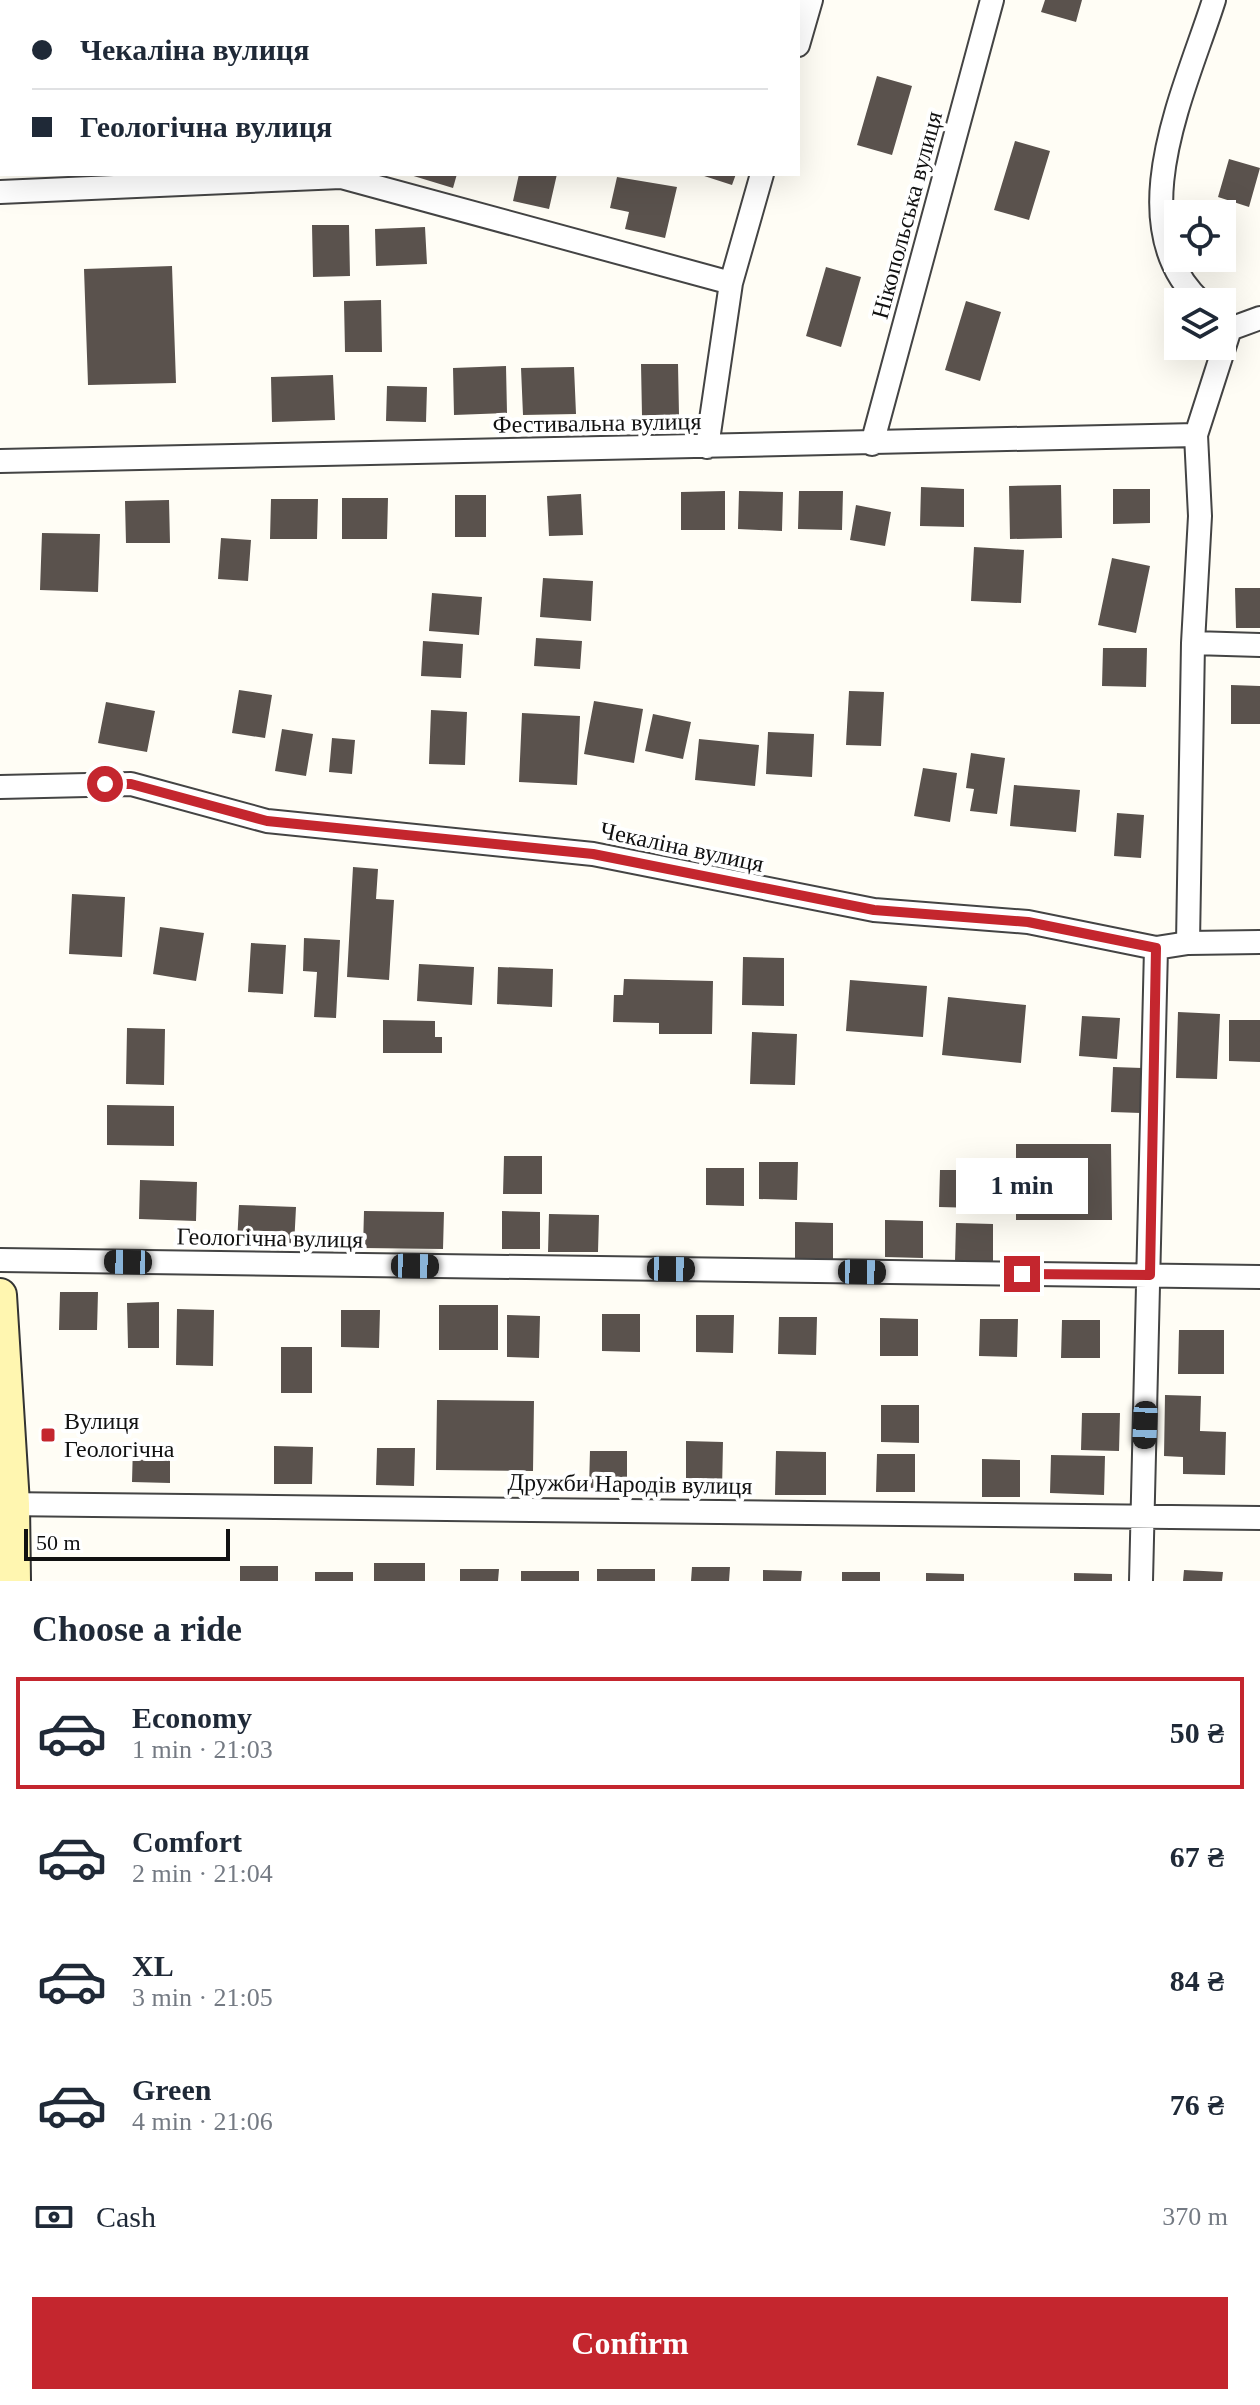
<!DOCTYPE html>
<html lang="en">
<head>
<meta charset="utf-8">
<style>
	body { margin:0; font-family:"Times New Roman",serif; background:#f6f6f7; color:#1f2937; height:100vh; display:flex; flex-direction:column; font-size:30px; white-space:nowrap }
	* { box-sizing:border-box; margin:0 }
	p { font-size:26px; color:#747a83 }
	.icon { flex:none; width:44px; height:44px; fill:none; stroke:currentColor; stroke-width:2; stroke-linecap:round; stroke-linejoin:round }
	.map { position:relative; height:1581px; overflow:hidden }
	.panel { display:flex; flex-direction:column; background:#fff; flex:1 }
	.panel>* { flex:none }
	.guide { position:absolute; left:0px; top:0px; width:800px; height:176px; box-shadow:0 8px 32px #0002; display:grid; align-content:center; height:176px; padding:0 32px; background:#fff }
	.controls { position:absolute; left:1164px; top:200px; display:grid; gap:16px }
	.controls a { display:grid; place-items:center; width:72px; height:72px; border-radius:0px; background:#fff; box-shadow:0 8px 32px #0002; font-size:40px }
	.scale { position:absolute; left:24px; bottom:20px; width:206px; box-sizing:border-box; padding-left:8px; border:4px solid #111; border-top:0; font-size:22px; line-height:28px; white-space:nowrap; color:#111; -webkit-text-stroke:6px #fff; paint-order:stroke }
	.end { position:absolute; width:36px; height:36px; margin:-18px; border:10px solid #c4262e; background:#fff; box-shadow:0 0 0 4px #fff }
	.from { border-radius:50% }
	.bubble { position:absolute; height:56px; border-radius:0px; background:#fff; box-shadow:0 8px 32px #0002; font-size:26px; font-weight:700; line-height:56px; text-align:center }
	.car { position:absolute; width:24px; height:48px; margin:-24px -12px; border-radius:10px; box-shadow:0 0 6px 2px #0007; background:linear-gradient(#222 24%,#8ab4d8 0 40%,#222 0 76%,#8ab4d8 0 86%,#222 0) }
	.guide b { display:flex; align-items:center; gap:28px; height:76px; font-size:30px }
	.guide b+b { border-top:2px solid #e0e1e3 }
	.guide i { width:20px; height:20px; background:#1f2937 }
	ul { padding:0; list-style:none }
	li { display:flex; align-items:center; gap:24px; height:112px; margin:0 16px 12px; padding:0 16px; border:4px solid transparent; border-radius:0px }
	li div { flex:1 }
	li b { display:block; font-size:30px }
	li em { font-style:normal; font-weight:700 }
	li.current { border-color:#c4262e }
	li>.icon { width:72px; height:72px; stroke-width:1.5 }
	h2 { padding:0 32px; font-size:36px; line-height:96px }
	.pay { display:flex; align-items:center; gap:20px; height:88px; padding:0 32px; font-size:30px }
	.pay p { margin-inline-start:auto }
	.cta { display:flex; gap:16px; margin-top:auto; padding:16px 32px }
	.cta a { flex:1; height:92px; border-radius:0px; background:#c4262e; color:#fff; font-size:32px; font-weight:700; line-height:92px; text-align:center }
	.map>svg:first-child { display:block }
	.building { fill:#5a524d }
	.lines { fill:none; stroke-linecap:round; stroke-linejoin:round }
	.lane-casing { stroke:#444; stroke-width:15 }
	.street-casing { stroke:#444; stroke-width:26 }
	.secondary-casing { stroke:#333; stroke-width:36 }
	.lane { stroke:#fff; stroke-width:11 }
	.street { stroke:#fff; stroke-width:22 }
	.secondary { stroke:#fff6b0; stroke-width:32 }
	.route { stroke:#c4262e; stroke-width:10 }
	.poi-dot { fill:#c4262e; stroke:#fff; stroke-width:3 }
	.labels { text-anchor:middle; stroke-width:8; stroke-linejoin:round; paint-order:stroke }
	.street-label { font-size:24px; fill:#111; stroke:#fff }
	.poi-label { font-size:24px; fill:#111; stroke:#fff; text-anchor:start }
</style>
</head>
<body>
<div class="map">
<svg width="1260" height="1581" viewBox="0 0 1260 1581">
	<rect width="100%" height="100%" fill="#fffdf5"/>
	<!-- building -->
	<path class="building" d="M1045,0H1082L1076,22L1041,12Z
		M877,76L912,86L892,155L857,145Z
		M1015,141L1050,151L1029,220L994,210Z
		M1229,159L1260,168L1249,207L1218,197Z
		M100,174H161L100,180Z
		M407,174H457L453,188Z
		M519,174H557L549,209L513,201Z
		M698,174H736L732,185Z
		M617,177L677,187L665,238L625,229L629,212L610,208Z
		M312,225H349L350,276L313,277Z
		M425,227L427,264L376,266L375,229Z
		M172,266L176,383L88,385L84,269Z
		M826,267L861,277L841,347L806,336Z
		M381,300L382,352H345L344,301Z
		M966,301L1001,312L980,381L945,370Z
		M641,364H678L679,415L642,416Z
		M506,366L507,413L454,415L453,368Z
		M574,367L576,414L523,415L521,368Z
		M333,375L335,420L272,422L271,377Z
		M387,386L427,387L426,422L386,421Z
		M1061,485L1062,538L1010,539L1009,486Z
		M921,487L964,489V527L920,526Z
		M1113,489H1150V523L1113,524Z
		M725,491V530H681V492Z
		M739,491L783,492L782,531L738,529Z
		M799,491H843L842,530L798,529Z
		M581,494L583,535L549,536L547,496Z
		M455,495H486V537H455Z
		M342,498H388L387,539H342Z
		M271,499H318L317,539H270Z
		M169,500L170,543H126L125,501Z
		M856,505L891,512L885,546L850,540Z
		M42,533L100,534L98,592L40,590Z
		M221,538L251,540L248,581L218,579Z
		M974,547L1024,550L1021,603L971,601Z
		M1112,558L1150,566L1136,633L1098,625Z
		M543,578L593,581L591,621L540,617Z
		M1235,588H1260V628H1236Z
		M432,593L482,597L479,635L429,631Z
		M536,638L582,641L580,669L534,666Z
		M423,641L463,644L461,678L421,676Z
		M1103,648H1147L1146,687L1102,686Z
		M1231,685L1260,686V724H1231Z
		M239,690L272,695L265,738L232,733Z
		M849,691L884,692L881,746L846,745Z
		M594,701L643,709L634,763L584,754Z
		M106,702L155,711L147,752L98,743Z
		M431,710L467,712L465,765L429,764Z
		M522,713L580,716L577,785L519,782Z
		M653,714L691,722L683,759L645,751Z
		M282,729L313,734L306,776L275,771Z
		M768,732L814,734L812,777L766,774Z
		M332,738L355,740L352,774L329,772Z
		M699,739L759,745L755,786L695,780Z
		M971,753L1005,758L997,814L970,811L974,789L966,788Z
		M923,768L957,773L950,822L914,816Z
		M1014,785L1080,790L1076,832L1010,826Z
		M1117,813L1144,815L1141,858L1114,856Z
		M353,867L378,869L376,899L394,900L389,980L347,977Z
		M72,894L125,897L122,957L69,954Z
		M160,927L204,933L196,981L153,974Z
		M304,938L340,940L336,1018L314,1017L317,972L303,971Z
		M251,943L286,945L283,994L248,992Z
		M743,957L784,958V1006L742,1005Z
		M419,964L474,967L472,1005L417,1001Z
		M498,967L553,969L552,1007L497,1004Z
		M624,979L713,981L712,1034H659V1023L613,1022L614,995H623Z
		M850,980L927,986L923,1037L846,1031Z
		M948,997L1026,1005L1021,1063L942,1055Z
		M1178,1012L1220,1014L1217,1079L1176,1078Z
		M1082,1016L1120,1018L1117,1059L1079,1056Z
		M383,1020L435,1021V1037H442V1053H383Z
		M1229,1020H1260V1062L1229,1061Z
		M127,1028L165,1029L164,1085L126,1084Z
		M752,1032L797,1034L795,1085L750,1084Z
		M1113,1067L1142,1068L1141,1113L1111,1112Z
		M107,1105L174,1106V1146L107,1145Z
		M1016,1144H1111L1112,1220H1016Z
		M504,1156H542V1194H503Z
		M759,1162H798L797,1200L759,1199Z
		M706,1168H744V1206L706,1205Z
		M940,1170H977V1208L939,1207Z
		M140,1180L197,1182L196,1221L139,1219Z
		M239,1205L296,1207L294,1246L237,1244Z
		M364,1211L444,1212L443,1249L363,1248Z
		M502,1211L540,1212V1249H502Z
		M549,1214L599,1215L598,1252H548Z
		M885,1220L923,1221V1258L885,1257Z
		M795,1222L833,1223V1260H795Z
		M956,1223L993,1224V1261H955Z
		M60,1292H98L97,1330H59Z
		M159,1302V1348H128L127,1303Z
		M439,1305H498V1350H439Z
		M177,1309L214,1310L213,1366L176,1365Z
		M341,1310H380L379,1348L341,1347Z
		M602,1314H640V1352L602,1351Z
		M507,1315L540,1316L539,1358L507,1357Z
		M696,1315H734L733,1353L696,1352Z
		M779,1317H817L816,1355L778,1354Z
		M880,1318L918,1319V1356H880Z
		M980,1319H1018L1017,1357L979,1356Z
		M1062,1320H1100V1358H1061Z
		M1179,1330H1224V1374H1178Z
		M281,1347H312V1393H281Z
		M1165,1395L1201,1396L1200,1431L1226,1432L1225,1475L1183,1474V1457L1164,1456Z
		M437,1400L534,1401L533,1471L436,1470Z
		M881,1405H919V1443L881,1442Z
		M1082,1413H1120L1119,1451L1081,1450Z
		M686,1441L723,1442L722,1490H686Z
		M133,1445H170V1483L132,1482Z
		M274,1446L313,1447L312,1484H274Z
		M377,1448H415L414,1486L376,1485Z
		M590,1451H627V1489L589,1488Z
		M776,1451L826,1452V1495H775Z
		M877,1454H915V1492H876Z
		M1051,1455L1105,1456L1104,1495L1050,1493Z
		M982,1459L1020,1460V1497H982Z
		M374,1563H425V1581H374Z
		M240,1566H278V1581H240Z
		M692,1567H730L729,1581H691Z
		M460,1569H499L498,1581H460Z
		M597,1569H655V1581H597Z
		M763,1570L802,1571L801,1581H763Z
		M1184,1570L1223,1572L1222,1581H1183Z
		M521,1571H579V1581H521Z
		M315,1572H353V1581H315Z
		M842,1572H880V1581H842Z
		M926,1573L964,1574V1581H926Z
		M1074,1573L1112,1574V1581H1074Z"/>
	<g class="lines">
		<!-- lane casing -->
		<g class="lane-casing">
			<path id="lane" d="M0,21H2"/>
		</g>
		<!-- street casing -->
		<g class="street-casing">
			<path id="street" d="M391,2V0
				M798,45L811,0
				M0,192L341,177L731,283
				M1201,302C1118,225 1186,89 1214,0
				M1230,329L1260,318
				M872,444L992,0
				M707,447L731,283L762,174
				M0,461L1196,435
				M1193,643L1260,645
				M0,787L131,784L267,821L593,854L874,910L1028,922L1156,948L1188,943L1260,942
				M1188,943L1193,643L1200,516L1196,435L1230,329L1222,322
				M0,1260L1260,1277
				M1,1504L1260,1518
				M1141,1581L1156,948"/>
		</g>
		<!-- secondary casing -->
		<g class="secondary-casing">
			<path id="secondary" d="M0,1295L13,1504L14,1581"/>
		</g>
		<!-- lane -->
		<use href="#lane" class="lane"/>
		<!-- street -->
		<use href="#street" class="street"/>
		<!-- secondary -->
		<use href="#secondary" class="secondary"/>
	</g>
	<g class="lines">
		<!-- route -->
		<path class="route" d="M105,784H131L267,821L593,854L874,910L1028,922L1156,948L1150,1275L1022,1274"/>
	</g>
	<!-- markers -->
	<rect class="poi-dot" x="40" y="1427" width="16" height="16" rx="4"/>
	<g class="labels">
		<!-- street labels -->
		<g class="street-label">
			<text transform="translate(907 215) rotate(-75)" y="8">Нікопольська вулиця</text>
			<text transform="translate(597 423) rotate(-1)" y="8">Фестивальна вулиця</text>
			<text transform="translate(682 847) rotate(12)" y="8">Чекаліна вулиця</text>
			<text transform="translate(270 1238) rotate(1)" y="8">Геологічна вулиця</text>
			<text transform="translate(630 1484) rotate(1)" y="8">Дружби Народів вулиця</text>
		</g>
		<!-- poi labels -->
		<g class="poi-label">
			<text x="64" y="1429">Вулиця<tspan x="64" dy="28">Геологічна</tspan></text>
		</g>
	</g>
</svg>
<div class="controls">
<a><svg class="icon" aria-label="locate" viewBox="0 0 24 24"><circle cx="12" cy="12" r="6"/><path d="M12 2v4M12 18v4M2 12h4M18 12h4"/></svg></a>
<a><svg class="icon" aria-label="layers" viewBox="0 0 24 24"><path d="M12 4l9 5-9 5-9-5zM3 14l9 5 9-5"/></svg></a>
</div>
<div class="scale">50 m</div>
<i class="end from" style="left:105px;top:784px"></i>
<i class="end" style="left:1022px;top:1274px"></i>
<div class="bubble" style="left:956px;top:1158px;width:132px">1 min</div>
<i class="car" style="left:128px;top:1262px;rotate:271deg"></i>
<i class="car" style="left:415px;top:1266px;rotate:91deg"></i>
<i class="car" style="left:671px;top:1269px;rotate:91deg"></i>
<i class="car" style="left:862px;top:1272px;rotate:91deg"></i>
<i class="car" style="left:1145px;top:1425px;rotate:182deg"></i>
<div class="guide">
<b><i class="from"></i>Чекаліна вулиця</b>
<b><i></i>Геологічна вулиця</b>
</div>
</div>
<section class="panel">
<h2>Choose a ride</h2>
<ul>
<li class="current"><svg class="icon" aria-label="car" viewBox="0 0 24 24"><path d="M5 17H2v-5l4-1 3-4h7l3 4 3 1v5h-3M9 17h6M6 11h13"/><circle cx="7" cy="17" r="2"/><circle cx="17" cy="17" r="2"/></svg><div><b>Economy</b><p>1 min · 21:03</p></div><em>50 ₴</em></li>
<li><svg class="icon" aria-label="car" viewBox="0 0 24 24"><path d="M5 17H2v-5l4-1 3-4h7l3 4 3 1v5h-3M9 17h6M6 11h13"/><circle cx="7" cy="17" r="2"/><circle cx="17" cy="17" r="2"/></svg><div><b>Comfort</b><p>2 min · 21:04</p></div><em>67 ₴</em></li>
<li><svg class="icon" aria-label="car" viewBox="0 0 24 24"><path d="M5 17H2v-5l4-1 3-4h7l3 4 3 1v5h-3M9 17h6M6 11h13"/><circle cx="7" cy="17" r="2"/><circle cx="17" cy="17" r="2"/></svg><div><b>XL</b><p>3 min · 21:05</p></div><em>84 ₴</em></li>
<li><svg class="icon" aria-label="car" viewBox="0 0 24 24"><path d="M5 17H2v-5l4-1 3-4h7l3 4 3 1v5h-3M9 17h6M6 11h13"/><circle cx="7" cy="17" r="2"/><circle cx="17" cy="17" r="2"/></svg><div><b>Green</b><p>4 min · 21:06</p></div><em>76 ₴</em></li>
</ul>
<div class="pay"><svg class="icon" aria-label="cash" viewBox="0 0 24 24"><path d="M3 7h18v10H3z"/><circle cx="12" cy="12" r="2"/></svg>Cash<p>370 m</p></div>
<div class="cta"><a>Confirm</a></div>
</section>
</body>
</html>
